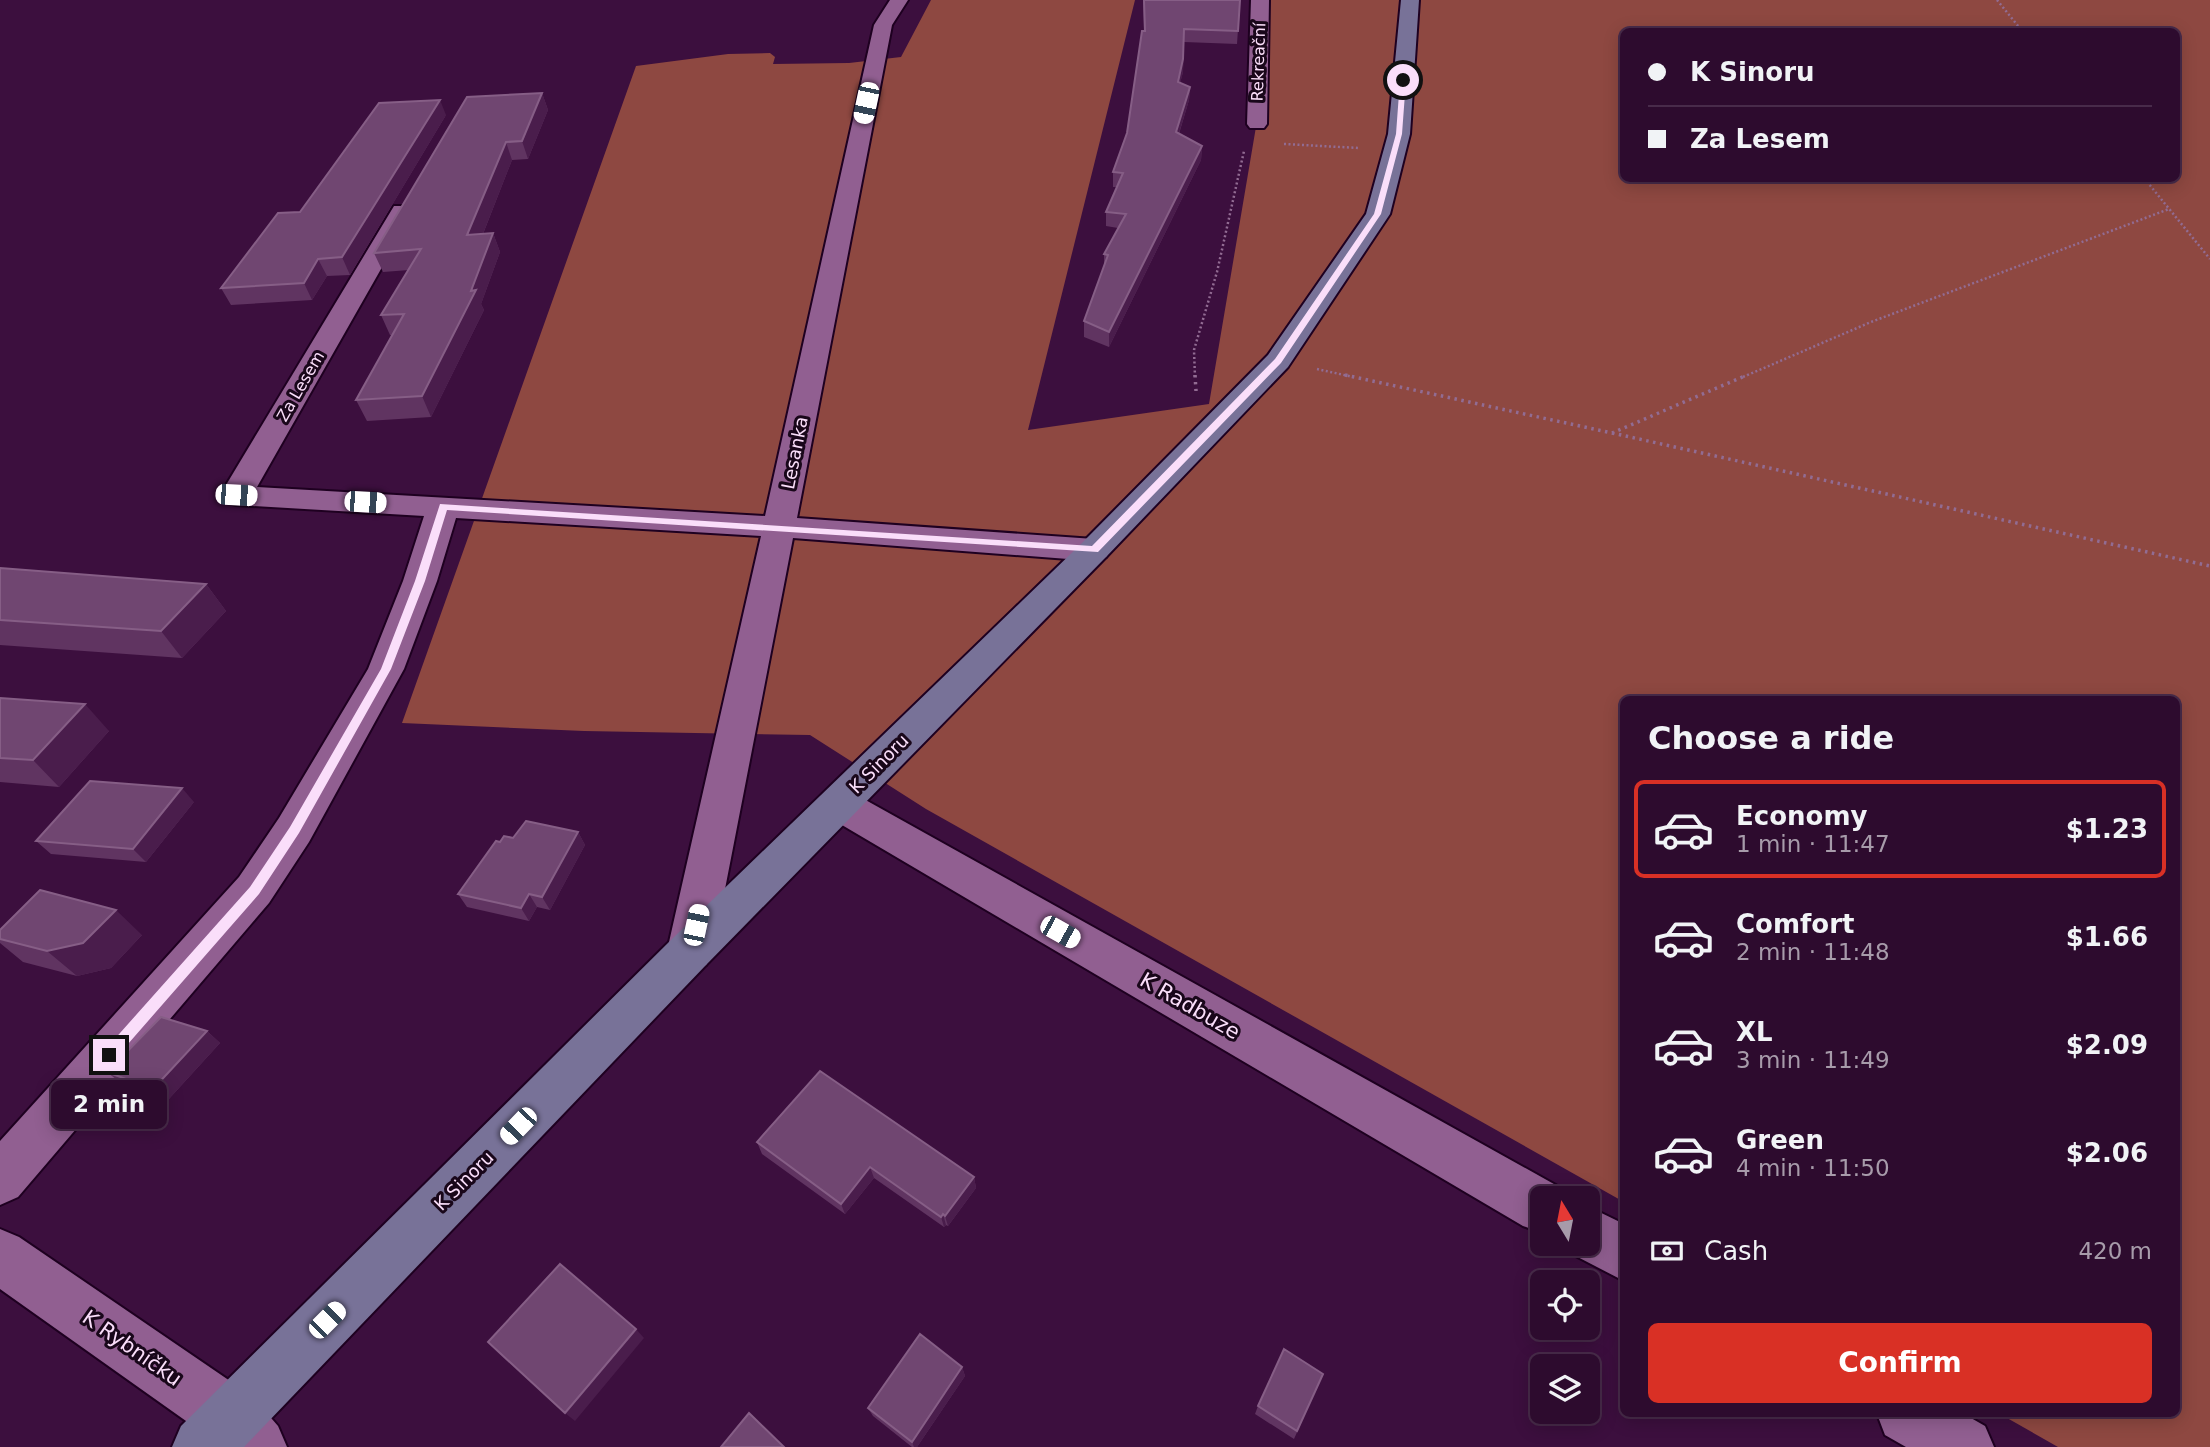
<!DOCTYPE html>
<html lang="en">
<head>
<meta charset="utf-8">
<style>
	body { margin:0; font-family:"DejaVu Sans",sans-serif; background:#39193a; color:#f1f3f6; height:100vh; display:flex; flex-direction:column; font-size:26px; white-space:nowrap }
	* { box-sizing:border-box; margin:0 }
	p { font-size:23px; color:#a79baa }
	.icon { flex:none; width:38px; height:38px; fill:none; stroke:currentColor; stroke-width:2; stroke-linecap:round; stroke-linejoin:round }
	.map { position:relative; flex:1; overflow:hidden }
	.side { position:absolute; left:1620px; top:696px; width:560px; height:721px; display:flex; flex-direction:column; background:#2d0b2e; border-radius:10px; box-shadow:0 4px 18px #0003,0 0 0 2px #482b4a }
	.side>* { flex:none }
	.hud { position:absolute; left:1620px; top:28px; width:560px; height:154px; border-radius:10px; box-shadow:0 4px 18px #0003,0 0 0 2px #482b4a; display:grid; align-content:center; height:154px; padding:0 28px; background:#2d0b2e }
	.needle { width:46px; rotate:350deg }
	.tools { position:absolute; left:1530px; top:1186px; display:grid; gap:14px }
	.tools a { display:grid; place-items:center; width:70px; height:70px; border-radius:10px; background:#2d0b2e; box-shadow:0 4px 18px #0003,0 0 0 2px #482b4a; font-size:35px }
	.end { position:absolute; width:32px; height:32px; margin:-16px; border:9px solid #fadefa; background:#111; box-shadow:0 0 0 4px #111 }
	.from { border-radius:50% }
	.bubble { position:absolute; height:49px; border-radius:10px; background:#2d0b2e; box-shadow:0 4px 18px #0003,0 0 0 2px #482b4a; font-size:23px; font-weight:700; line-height:49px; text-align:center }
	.car { position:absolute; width:21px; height:42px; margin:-21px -10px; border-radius:9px; box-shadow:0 0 5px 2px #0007; background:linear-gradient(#fff 24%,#345 0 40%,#fff 0 76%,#345 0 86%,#fff 0) }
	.hud b { display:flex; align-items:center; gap:24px; height:66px; font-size:26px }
	.hud b+b { border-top:2px solid #482b4a }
	.hud i { width:18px; height:18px; background:#f1f3f6 }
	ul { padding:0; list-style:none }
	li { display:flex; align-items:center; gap:21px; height:98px; margin:0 14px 10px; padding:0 14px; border:4px solid transparent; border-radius:10px }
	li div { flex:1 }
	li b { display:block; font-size:26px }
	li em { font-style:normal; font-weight:700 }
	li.current { border-color:#d93025 }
	li>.icon { width:63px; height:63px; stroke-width:1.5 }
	h2 { padding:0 28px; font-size:32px; line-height:84px }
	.pay { display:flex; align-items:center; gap:18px; height:77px; padding:0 28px; font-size:26px }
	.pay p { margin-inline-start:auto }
	.primary-button { display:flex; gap:14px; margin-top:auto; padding:14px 28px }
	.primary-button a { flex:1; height:80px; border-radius:10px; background:#d93025; color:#fff; font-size:28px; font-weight:700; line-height:80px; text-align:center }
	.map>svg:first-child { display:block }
	.forest { fill:#8e4841; fill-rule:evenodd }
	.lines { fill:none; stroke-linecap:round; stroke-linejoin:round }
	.street-casing { stroke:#1e0020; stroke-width:4 }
	.secondary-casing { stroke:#1e0020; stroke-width:4 }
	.path-far1 { stroke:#926c93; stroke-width:2.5; stroke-dasharray:2 2.5; stroke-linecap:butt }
	.path { stroke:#926c93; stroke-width:3.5; stroke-dasharray:2.5 4.5; stroke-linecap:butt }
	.street { fill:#915f91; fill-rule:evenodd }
	.secondary { fill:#787298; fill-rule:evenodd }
	.wall { fill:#603461 }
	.shaded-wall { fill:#4a1d4c }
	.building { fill:#704671; stroke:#865e86; stroke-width:2 }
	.route { fill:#fadefa }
	.labels { text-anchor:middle; stroke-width:6; stroke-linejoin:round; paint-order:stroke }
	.far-street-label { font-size:16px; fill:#fadefa; stroke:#19071a }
	.street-label { font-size:18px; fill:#fadefa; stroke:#19071a }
	.near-street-label { font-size:21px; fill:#fadefa; stroke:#19071a }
</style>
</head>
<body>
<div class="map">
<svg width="2210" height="1447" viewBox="0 0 2210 1447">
	<rect width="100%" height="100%" fill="#3c0f3e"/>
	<!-- forest -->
	<path class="forest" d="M931,0H1135L1028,430L1209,404L1268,56L1267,0H2210V1447H2058L2000,1414H2177V700H1624V1202L926,809L810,735L584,731L402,723L636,66L728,54L770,53L775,57L773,64L849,63L901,57ZM1624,32H2177V178H1624Z"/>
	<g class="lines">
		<!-- street casing -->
		<g class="street-casing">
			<path id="street" d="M890,0H908L892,25L797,518L1094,539L1106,543L1111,550L1106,557L1094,561L793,538L713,951L706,965L690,970L674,965L667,951L761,536L456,518L437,581L404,669L309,842L269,903L18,1197L0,1205V1141L239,877L279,818L368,669L403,581L424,516L236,505L225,502L220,495L394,206H410L414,211L257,487L765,516L874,25Z
				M1251,0H1269L1267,124L1264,128H1250L1247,124Z
				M839,788L853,793L1561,1188L1565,1199H1542V1233L1523,1226L825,815L819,804L825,793Z
				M1587,1206L1624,1224V1281L1568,1252L1565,1244H1587Z
				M0,1229L19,1237L252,1396L278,1426L287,1447H218L210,1438L0,1289Z
				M1877,1414H1964L1985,1426L1994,1447H1906L1885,1435Z"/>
		</g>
		<!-- secondary casing -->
		<g class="secondary-casing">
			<path id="secondary" d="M1401,0H1419L1410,134L1390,214L1288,367L1106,557L706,965L244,1447H172L181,1426L674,937L1082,543L1268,355L1366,214L1388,134Z"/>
		</g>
		<!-- path-far1 -->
		<path class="path-far1" d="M1997,0L2023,32
			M1284,144L1359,148
			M2144,178L2210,259
			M1317,369L1353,377
			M1195,377L1194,350L1217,272L1244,151
			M1743,377L1871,322L2169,209"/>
		<!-- path -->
		<path class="path" d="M1195,375L1196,391
			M1345,375L1612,433L1747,375
			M1612,433L2210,566"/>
		<!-- street -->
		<use href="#street" class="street"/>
		<!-- secondary -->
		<use href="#secondary" class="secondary"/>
	</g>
	<!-- wall -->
	<path class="wall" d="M1143,0H1240L1237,44L1184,42L1183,72L1180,83L1190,87L1189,100L1179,134L1202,146L1201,160L1109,347L1084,337V321L1104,267V254L1118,228L1106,226V212L1117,187H1113V172L1127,133L1144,31Z
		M542,93L548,110L528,159L512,160L483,234L493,233L500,252L481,304L484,310L431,417L367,421L356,400L392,335H390L381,315L409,270L383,272L374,253Z
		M446,115L350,275L327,276L312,300L231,305L221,288L300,212Z
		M0,568L206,584L226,611L182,658L0,645Z
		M0,698L109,731L59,787L0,782Z
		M194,802L146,862L51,854L36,841Z
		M578,832L585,845L550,910L537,907L529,921L467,907L458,894L500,842L513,838Z
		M0,930L142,935L111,968L77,976L23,962L0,943Z
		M207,1031L220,1043L168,1100L122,1084L107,1072Z
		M757,1142L974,1177L976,1188L948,1226L946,1225L944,1227L874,1178L845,1214L762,1154Z
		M962,1367L965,1376L917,1447H912L873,1416L868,1408Z
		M1323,1374L1294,1439L1255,1414L1258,1406Z"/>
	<!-- shaded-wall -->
	<path class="shaded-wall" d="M1183,59V72L1177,96L1178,82Z
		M1190,87L1189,100L1175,146L1176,132Z
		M542,93L548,110L528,159L522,141Z
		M440,100L446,115L350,275L342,257Z
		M506,142L512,160L475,254L467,235Z
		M1202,146L1201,160L1109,347V332Z
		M493,233L500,252L481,304L484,310L431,417L422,396L471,291Z
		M318,259L327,276L312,300L304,283Z
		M206,584L226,611L182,658L161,631Z
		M85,704L109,731L59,787L33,760Z
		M182,788L194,802L146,862L133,849Z
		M578,832L585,845L550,910L542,897Z
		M529,894L537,907L529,921L521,908Z
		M116,910L142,935L111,968L77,976L47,951Z
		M207,1031L220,1043L168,1100L153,1089Z
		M870,1167L874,1178L845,1214L841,1204Z
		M974,1177L976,1188L948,1226L945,1216Z
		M943,1214L946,1225L944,1227L941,1217Z
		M636,1329L644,1338L575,1421L565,1413Z
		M962,1367L965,1376L917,1447H914L912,1442Z"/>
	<!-- building -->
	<path class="building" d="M1144,0H1240L1238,31L1184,29L1183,59L1178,82L1190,87L1176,132L1202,146L1109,332L1084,321L1108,255L1104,254L1126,214L1106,212L1123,173L1113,172L1127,133L1142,31H1145Z
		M542,93L522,141L506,142L467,235L493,233L471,291L476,290L422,396L356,400L404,314L381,315L421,249L374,253L467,97Z
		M440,100L342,257L318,259L304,283L221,288L278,213L300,212L379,103Z
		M0,568L206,584L161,631L0,620Z
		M0,698L85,704L33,760L0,758Z
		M90,781L182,788L133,849L36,841Z
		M526,821L578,832L542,897L529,894L521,908L458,894L496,841L500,842L504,836L513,838Z
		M40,890L116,910L83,943L47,951L0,939V930Z
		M161,1017L207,1031L153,1089L107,1072Z
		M820,1071L974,1177L945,1216L943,1214L941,1217L870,1167L841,1204L757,1142Z
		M560,1264L636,1329L565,1413L488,1342Z
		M920,1334L962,1367L912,1442L868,1408Z
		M1284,1349L1323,1374L1297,1431L1258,1406Z
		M749,1413L784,1447H721Z"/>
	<!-- route -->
	<path class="route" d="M1403,79L1406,80L1402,134L1381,214L1281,363L1098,552L447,510L425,581L391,669L299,833L259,894L114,1060H104V1051L250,887L290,827L381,669L415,581L440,504L1092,546L1275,359L1374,214L1396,134L1400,80Z"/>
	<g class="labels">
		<!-- far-street labels -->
		<g class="far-street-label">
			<text transform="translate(1258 62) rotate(-88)" y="6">Rekreační</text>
			<text transform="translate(300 386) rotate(-60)" y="6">Za Lesem</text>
		</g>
		<!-- street labels -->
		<g class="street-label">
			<text transform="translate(795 453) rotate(-79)" y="6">Lesanka</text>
			<text transform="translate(879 764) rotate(-45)" y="6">K Sinoru</text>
			<text transform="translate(464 1181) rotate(-45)" y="6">K Sinoru</text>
		</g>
		<!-- near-street labels -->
		<g class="near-street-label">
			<text transform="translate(1190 1006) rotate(30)" y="7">K Radbuze</text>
			<text transform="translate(132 1348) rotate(35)" y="7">K Rybníčku</text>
		</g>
	</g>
</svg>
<div class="tools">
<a><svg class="needle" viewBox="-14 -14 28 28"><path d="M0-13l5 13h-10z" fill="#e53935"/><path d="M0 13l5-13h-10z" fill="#a79baa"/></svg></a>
<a><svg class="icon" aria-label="locate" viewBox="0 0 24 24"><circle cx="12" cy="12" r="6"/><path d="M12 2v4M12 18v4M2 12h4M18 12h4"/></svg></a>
<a><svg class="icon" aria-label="layers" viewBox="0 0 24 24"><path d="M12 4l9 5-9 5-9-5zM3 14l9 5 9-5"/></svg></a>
</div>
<i class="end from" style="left:1403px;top:80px"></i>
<i class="end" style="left:109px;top:1055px"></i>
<div class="bubble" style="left:51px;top:1080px;width:116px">2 min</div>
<i class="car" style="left:866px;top:103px;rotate:192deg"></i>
<i class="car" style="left:236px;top:495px;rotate:93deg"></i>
<i class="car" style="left:365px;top:502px;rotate:93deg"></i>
<i class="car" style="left:696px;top:925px;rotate:12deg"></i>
<i class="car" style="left:1060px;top:932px;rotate:119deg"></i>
<i class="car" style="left:518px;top:1126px;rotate:224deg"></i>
<i class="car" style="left:327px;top:1320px;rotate:45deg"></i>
<div class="hud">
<b><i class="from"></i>K Sinoru</b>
<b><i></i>Za Lesem</b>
</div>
<section class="side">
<h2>Choose a ride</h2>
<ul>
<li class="current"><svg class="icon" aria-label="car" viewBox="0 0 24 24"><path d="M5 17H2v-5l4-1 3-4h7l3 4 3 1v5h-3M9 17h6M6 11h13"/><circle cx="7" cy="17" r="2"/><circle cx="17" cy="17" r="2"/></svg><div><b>Economy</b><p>1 min · 11:47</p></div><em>$1.23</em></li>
<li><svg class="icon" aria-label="car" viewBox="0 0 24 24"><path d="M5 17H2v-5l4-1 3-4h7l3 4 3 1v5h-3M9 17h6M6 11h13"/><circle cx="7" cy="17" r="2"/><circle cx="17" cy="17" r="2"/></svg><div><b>Comfort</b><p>2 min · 11:48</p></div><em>$1.66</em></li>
<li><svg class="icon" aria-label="car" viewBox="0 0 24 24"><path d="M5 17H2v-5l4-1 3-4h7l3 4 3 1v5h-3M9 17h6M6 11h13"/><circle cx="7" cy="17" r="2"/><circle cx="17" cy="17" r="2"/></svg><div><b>XL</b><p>3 min · 11:49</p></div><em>$2.09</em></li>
<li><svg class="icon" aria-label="car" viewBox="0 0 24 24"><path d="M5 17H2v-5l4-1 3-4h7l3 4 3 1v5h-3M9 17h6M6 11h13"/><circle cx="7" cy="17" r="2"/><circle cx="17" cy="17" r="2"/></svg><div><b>Green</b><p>4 min · 11:50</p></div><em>$2.06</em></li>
</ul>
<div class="pay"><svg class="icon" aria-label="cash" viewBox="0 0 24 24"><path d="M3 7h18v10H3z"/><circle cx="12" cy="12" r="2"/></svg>Cash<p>420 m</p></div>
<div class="primary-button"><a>Confirm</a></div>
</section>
</div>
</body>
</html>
